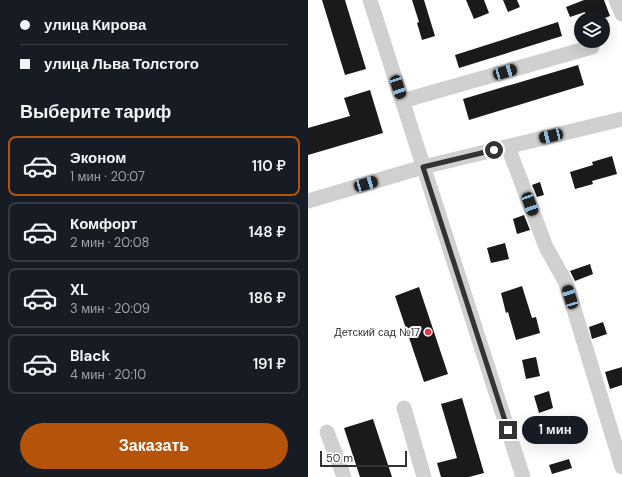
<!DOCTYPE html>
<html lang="ru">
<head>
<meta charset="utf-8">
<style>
	body { margin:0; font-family:"DM Sans",sans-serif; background:#242831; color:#f1f3f6; height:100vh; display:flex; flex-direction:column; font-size:15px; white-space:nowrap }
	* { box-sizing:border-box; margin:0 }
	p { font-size:13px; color:#9ea1a6 }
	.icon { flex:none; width:22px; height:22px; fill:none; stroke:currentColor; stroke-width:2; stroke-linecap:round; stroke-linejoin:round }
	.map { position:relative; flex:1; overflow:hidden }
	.side { display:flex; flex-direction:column; background:#171b24; width:308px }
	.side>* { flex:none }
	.hud { display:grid; align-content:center; height:88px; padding:0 20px; background:#171b24 }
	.tools { position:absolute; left:266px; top:12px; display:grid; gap:8px }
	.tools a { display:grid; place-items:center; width:36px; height:36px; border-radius:50%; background:#171b24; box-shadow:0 4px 16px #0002; font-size:20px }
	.scale { position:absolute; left:12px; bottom:10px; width:87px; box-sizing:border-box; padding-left:4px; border:2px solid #333; border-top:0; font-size:11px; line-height:14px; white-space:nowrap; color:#333; -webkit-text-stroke:3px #fff; paint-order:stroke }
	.end { position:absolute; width:18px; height:18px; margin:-9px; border:5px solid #333; background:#fff; box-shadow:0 0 0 2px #fff }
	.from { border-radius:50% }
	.bubble { position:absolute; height:28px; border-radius:14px; background:#171b24; box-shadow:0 4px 16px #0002; font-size:13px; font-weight:600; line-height:28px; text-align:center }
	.car { position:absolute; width:12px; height:24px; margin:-12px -6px; border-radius:5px; box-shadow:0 0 3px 1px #0007; background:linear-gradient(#222 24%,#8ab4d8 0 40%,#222 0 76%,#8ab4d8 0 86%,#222 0) }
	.hud b { display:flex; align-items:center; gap:14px; height:38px; font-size:15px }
	.hud b+b { border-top:1px solid #363941 }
	.hud i { width:10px; height:10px; background:#f1f3f6 }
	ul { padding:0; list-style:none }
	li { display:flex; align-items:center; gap:12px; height:60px; margin:0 8px 6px; padding:0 12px; border:2px solid #363941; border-radius:8px }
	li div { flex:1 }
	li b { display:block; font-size:15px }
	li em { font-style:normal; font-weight:600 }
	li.on { border-color:#b45309 }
	li>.icon { width:36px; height:36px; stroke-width:1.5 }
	h2 { padding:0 20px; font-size:18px; line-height:48px }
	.button { display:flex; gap:8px; margin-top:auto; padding:8px 20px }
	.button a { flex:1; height:46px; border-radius:24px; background:#b45309; color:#fff; font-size:16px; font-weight:600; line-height:46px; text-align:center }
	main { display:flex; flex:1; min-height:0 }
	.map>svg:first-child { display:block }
	.building { fill:#1a1a1a }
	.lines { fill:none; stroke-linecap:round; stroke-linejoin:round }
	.minor { stroke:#d0d0d0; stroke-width:15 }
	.route { stroke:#333; stroke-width:5 }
	.poi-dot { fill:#e63946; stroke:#fff; stroke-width:1.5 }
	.labels { text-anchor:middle; stroke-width:4; stroke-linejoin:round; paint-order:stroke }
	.poi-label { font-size:11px; fill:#333; stroke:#fff; text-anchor:end }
</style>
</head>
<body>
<main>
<section class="side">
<div class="hud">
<b><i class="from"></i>улица Кирова</b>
<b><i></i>улица Льва Толстого</b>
</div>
<h2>Выберите тариф</h2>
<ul>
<li class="on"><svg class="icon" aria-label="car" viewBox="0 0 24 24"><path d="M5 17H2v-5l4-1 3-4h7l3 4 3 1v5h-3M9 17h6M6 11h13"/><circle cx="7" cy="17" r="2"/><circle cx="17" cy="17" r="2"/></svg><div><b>Эконом</b><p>1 мин · 20:07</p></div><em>110 ₽</em></li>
<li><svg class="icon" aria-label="car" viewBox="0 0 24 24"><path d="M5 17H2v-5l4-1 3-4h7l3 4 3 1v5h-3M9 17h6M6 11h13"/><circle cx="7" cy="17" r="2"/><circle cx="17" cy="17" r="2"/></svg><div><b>Комфорт</b><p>2 мин · 20:08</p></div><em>148 ₽</em></li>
<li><svg class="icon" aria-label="car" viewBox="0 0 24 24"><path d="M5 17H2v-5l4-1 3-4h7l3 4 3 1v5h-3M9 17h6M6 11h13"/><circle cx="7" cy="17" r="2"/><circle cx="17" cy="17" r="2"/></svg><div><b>XL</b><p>3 мин · 20:09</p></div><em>186 ₽</em></li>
<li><svg class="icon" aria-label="car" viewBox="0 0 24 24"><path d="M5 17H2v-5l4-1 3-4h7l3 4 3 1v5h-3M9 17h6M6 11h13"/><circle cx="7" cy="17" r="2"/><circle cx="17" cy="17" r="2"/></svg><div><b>Black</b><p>4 мин · 20:10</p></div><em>191 ₽</em></li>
</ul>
<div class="button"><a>Заказать</a></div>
</section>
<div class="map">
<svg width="314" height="477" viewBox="0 0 314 477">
	<rect width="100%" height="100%" fill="#fff"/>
	<!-- building -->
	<path class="building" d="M14,0H37L58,69L37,75Z
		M104,0H116L127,36L114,40L109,23L111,22Z
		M158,0H176L181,13L166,19Z
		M195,0H209L212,7L200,12Z
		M276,0H296L302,16L294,19H279L277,12L262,17L258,7Z
		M250,22L254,36L151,68L147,55Z
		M270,65L276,85L161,120L155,99Z
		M62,90L75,133L0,155V128L42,116L36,98Z
		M304,156L309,174L284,181L285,184L267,189L262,172L285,165L284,162Z
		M232,182L236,195L229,197L224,185Z
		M216,215L222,230L209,234L205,219Z
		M197,243L201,259L183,263L179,248Z
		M282,264L285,274L267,281L262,271Z
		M214,286L224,318L228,317L232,333L208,340L200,312L198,313L193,293Z
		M111,287L140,374L116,382L87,296Z
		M295,322L299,334L284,339L281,327Z
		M228,357L232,376L218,379L214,360Z
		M314,367V385L302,389L297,372Z
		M241,391L245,408L231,413L226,396Z
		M154,398L176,473L161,477H133L129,463L149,458L133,404Z
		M65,419L84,477H52L36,428Z
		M261,459L264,468L244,474L241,465Z"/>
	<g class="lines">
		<!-- minor -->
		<path class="minor" d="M62,0L215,477
			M308,0L314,14
			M94,101L284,47
			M200,147L238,247L258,283L314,467
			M0,201L115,167L314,119
			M96,408L116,477
			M19,432L36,477"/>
	</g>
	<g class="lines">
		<!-- route -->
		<path class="route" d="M186,150L115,167L200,430"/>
	</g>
	<!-- markers -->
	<circle class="poi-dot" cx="120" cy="332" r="4"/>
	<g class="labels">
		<!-- poi labels -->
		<g class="poi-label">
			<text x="112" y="336">Детский сад №17</text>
		</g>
	</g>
</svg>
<div class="tools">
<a><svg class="icon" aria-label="layers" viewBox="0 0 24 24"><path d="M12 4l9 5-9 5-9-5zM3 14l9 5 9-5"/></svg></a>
</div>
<div class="scale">50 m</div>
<i class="end from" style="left:186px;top:150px"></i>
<i class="end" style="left:200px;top:430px"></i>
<div class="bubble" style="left:214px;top:416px;width:66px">1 мин</div>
<i class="car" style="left:197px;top:72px;rotate:74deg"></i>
<i class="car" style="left:90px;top:87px;rotate:162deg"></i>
<i class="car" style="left:243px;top:136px;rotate:257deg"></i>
<i class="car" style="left:58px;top:184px;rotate:74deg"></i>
<i class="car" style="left:222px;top:204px;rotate:160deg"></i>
<i class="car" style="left:262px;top:297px;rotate:343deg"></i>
</div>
</main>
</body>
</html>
